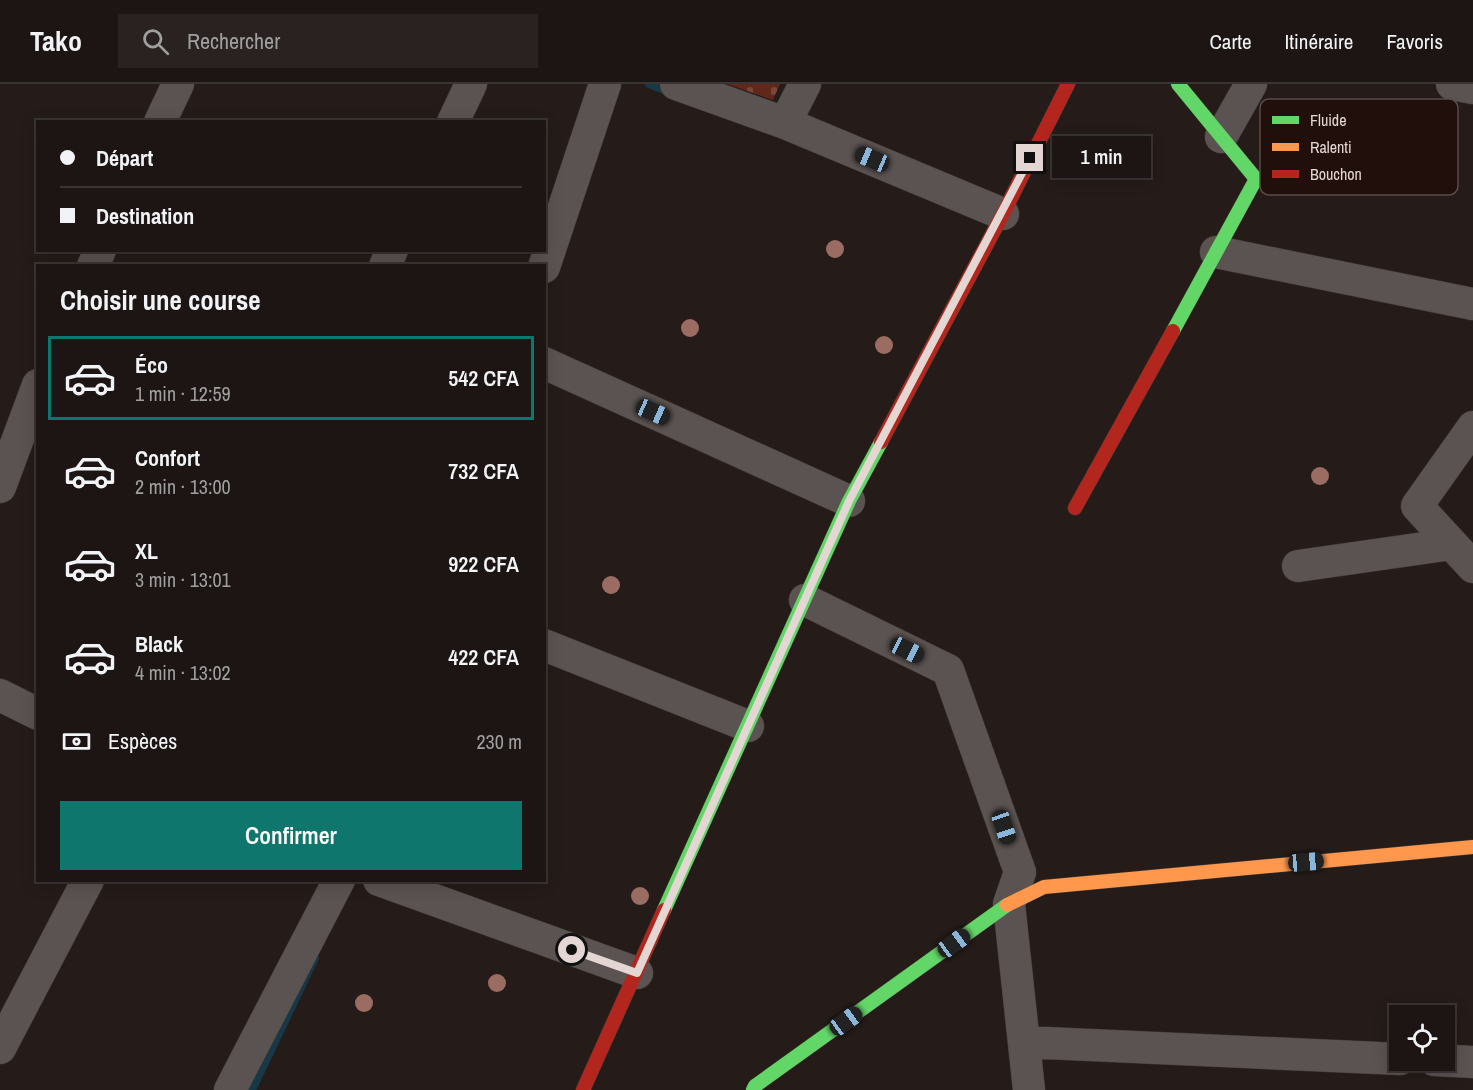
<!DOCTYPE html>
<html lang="fr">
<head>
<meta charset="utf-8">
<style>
	body { margin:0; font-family:"Archivo Narrow",sans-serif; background:#292221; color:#f1f3f6; height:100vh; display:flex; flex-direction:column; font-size:22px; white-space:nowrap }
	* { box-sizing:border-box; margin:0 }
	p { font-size:20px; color:#a09fa0 }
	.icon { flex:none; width:33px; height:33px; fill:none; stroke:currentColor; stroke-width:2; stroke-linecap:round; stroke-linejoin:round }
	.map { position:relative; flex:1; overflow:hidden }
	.drawer { position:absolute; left:36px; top:180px; width:510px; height:618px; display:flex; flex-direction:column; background:#1c1513; border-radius:0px; box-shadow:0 3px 15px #0003,0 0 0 2px #3a3433 }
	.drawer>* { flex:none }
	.top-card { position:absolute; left:36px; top:36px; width:510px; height:132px; border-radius:0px; box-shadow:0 3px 15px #0003,0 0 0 2px #3a3433; display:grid; align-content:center; height:132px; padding:0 24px; background:#1c1513 }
	.tools { position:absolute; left:1389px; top:921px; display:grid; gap:12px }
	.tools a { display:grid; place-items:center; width:66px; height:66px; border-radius:0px; background:#1c1513; box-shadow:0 3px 15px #0003,0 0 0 2px #3a3433; font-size:30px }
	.end { position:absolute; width:27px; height:27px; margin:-14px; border:8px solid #e3d6d3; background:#111; box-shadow:0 0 0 3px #111 }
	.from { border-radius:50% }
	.bubble { position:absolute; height:42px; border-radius:0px; background:#1c1513; box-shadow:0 3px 15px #0003,0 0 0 2px #3a3433; font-size:20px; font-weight:600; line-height:42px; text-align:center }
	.car { position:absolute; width:18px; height:36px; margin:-18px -9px; border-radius:8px; box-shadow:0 0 4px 2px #0007; background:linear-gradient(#222 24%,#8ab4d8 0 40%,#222 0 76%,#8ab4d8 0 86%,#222 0) }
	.top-card b { display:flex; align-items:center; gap:21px; height:57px; font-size:22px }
	.top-card b+b { border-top:2px solid #3a3433 }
	.top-card i { width:15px; height:15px; background:#f1f3f6 }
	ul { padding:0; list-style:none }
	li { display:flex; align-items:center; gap:18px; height:84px; margin:0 12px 9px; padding:0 12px; border:3px solid transparent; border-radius:0px }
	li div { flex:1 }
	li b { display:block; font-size:22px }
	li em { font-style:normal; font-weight:600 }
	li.current { border-color:#0f766e }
	li>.icon { width:54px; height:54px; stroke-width:1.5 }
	h2 { padding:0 24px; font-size:27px; line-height:72px }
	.pay { display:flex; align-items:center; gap:15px; height:66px; padding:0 24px; font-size:22px }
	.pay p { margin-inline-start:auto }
	.action { display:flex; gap:12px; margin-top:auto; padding:12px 24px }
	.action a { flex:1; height:69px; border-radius:0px; background:#0f766e; color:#fff; font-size:24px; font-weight:600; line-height:69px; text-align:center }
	header { display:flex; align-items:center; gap:36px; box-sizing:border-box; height:84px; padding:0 30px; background:#1c1513; border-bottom:2px solid #3a3433 }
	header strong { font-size:28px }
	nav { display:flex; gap:33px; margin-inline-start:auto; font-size:21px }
	.search { width:420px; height:54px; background:#292221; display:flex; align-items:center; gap:15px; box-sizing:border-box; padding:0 21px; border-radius:0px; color:#a09fa0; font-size:22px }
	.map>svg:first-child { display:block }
	.cemetery { fill:url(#cemetery-stones) }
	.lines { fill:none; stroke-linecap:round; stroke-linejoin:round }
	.stream { stroke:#163947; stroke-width:8 }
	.street-casing { stroke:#413836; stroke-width:33 }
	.fast-casing { stroke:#413836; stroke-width:15 }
	.slow-casing { stroke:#413836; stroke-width:15 }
	.jam-casing { stroke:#413836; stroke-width:15 }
	.street { stroke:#5b5351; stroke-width:32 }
	.fast { stroke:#63d668; stroke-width:14 }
	.slow { stroke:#ff974d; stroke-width:14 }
	.jam { stroke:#b3261e; stroke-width:14 }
	.tree { fill:#9b6c61 }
	.route { stroke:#e3d6d3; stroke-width:8 }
	.key { fill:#200f0b; stroke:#5a4b47; stroke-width:1.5 }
	.key-label { font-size:16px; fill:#e3d6d3 }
</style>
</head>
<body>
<header>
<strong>Tako</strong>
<div class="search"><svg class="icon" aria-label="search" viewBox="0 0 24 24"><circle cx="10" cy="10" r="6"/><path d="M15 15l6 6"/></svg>Rechercher</div>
<nav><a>Carte</a><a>Itinéraire</a><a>Favoris</a></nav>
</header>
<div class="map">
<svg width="1473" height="1006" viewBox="0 0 1473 1006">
	<defs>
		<pattern id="cemetery-stones" width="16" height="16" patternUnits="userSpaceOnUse" patternTransform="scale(1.5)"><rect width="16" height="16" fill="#62271b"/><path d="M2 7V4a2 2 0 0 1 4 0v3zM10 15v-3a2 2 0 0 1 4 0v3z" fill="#78463b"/></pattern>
	</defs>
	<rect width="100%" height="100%" fill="#251c19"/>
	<!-- cemetery -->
	<path class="cemetery" d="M727,0H780L773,16Z"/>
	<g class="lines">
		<!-- stream -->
		<path class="stream" d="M649,0L669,8
			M252,1006L315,874"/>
		<!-- street casing -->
		<g class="street-casing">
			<path id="street" d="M676,0L785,39L1003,130
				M1452,0L1473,4
				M160,38L178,0
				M453,38L471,0
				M785,39L805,0
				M1221,53L1251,0
				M1216,168L1473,220
				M93,182L100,166
				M385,182L392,166
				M544,183L605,0
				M544,279L849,417
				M1473,343L1417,422L1473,483
				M0,403L38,301
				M1298,482L1452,460
				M805,516L948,586L1020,788L1009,820L1029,1006
				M544,561L748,642
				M0,611L38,630
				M379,796L637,889
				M1024,958L1400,975
				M0,964L88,796
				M1434,976L1473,978
				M230,1006L339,796"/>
		</g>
		<!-- fast casing -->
		<g class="fast-casing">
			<path id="fast" d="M1173,247L1256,95L1178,0
				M664,826L849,417L881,358
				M753,1006L755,1002L1007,821"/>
		</g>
		<!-- slow casing -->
		<g class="slow-casing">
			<path id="slow" d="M1007,821L1044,803L1473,763"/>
		</g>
		<!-- jam casing -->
		<g class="jam-casing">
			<path id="jam" d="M881,358L1003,130L1068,0
				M1075,424L1173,247
				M583,1006L664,826"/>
		</g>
		<!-- street -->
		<use href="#street" class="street"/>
		<!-- fast -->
		<use href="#fast" class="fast"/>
		<!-- slow -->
		<use href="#slow" class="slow"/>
		<!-- jam -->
		<use href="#jam" class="jam"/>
	</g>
	<!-- trees -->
	<g class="tree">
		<circle cx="835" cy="165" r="9"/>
		<circle cx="690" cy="244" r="9"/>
		<circle cx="884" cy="261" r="9"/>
		<circle cx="1320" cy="392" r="9"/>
		<circle cx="611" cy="501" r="9"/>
		<circle cx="640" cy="812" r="9"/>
		<circle cx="497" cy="899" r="9"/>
		<circle cx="364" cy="919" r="9"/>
	</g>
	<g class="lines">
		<!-- route -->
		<path class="route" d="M572,866L637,889L849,417L1030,74"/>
	</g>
	<!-- legend -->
	<rect x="1260" y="15" width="198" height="96" rx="9" class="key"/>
	<rect x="1272" y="32" width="27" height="8" fill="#63d668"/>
	<rect x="1272" y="59" width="27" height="8" fill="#ff974d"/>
	<rect x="1272" y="86" width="27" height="8" fill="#b3261e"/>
	<g class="key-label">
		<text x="1310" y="42">Fluide</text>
		<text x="1310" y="69">Ralenti</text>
		<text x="1310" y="96">Bouchon</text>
	</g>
</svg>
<div class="tools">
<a><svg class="icon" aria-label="locate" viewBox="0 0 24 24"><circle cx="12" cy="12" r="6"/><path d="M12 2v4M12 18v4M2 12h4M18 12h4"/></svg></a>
</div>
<i class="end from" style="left:572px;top:866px"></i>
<i class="end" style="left:1030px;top:74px"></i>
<div class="bubble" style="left:1052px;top:52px;width:99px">1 min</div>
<i class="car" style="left:872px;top:75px;rotate:293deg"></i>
<i class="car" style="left:653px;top:328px;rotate:114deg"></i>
<i class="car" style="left:907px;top:566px;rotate:116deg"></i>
<i class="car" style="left:1004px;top:743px;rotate:161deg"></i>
<i class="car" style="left:1306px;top:778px;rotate:85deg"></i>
<i class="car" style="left:954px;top:859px;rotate:54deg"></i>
<i class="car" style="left:846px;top:937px;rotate:54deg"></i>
<div class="top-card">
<b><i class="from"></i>Départ</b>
<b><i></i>Destination</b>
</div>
<section class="drawer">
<h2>Choisir une course</h2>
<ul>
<li class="current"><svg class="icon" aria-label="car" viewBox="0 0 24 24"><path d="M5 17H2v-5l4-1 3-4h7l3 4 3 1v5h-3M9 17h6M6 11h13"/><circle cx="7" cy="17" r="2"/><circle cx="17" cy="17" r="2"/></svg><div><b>Éco</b><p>1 min · 12:59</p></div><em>542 CFA</em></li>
<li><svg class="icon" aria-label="car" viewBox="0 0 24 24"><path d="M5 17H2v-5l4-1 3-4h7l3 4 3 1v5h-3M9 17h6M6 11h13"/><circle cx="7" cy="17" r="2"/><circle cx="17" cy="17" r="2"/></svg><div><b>Confort</b><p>2 min · 13:00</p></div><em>732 CFA</em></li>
<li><svg class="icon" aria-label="car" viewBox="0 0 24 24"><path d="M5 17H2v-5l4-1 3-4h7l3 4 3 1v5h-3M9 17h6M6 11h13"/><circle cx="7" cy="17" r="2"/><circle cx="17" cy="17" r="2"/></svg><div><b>XL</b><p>3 min · 13:01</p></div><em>922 CFA</em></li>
<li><svg class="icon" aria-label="car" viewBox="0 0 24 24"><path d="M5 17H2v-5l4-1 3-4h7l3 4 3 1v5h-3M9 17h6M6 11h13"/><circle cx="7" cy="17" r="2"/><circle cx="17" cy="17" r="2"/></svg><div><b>Black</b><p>4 min · 13:02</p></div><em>422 CFA</em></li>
</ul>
<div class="pay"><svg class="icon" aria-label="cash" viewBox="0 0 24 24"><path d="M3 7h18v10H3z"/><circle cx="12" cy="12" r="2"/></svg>Espèces<p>230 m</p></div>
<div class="action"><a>Confirmer</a></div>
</section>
</div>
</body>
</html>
